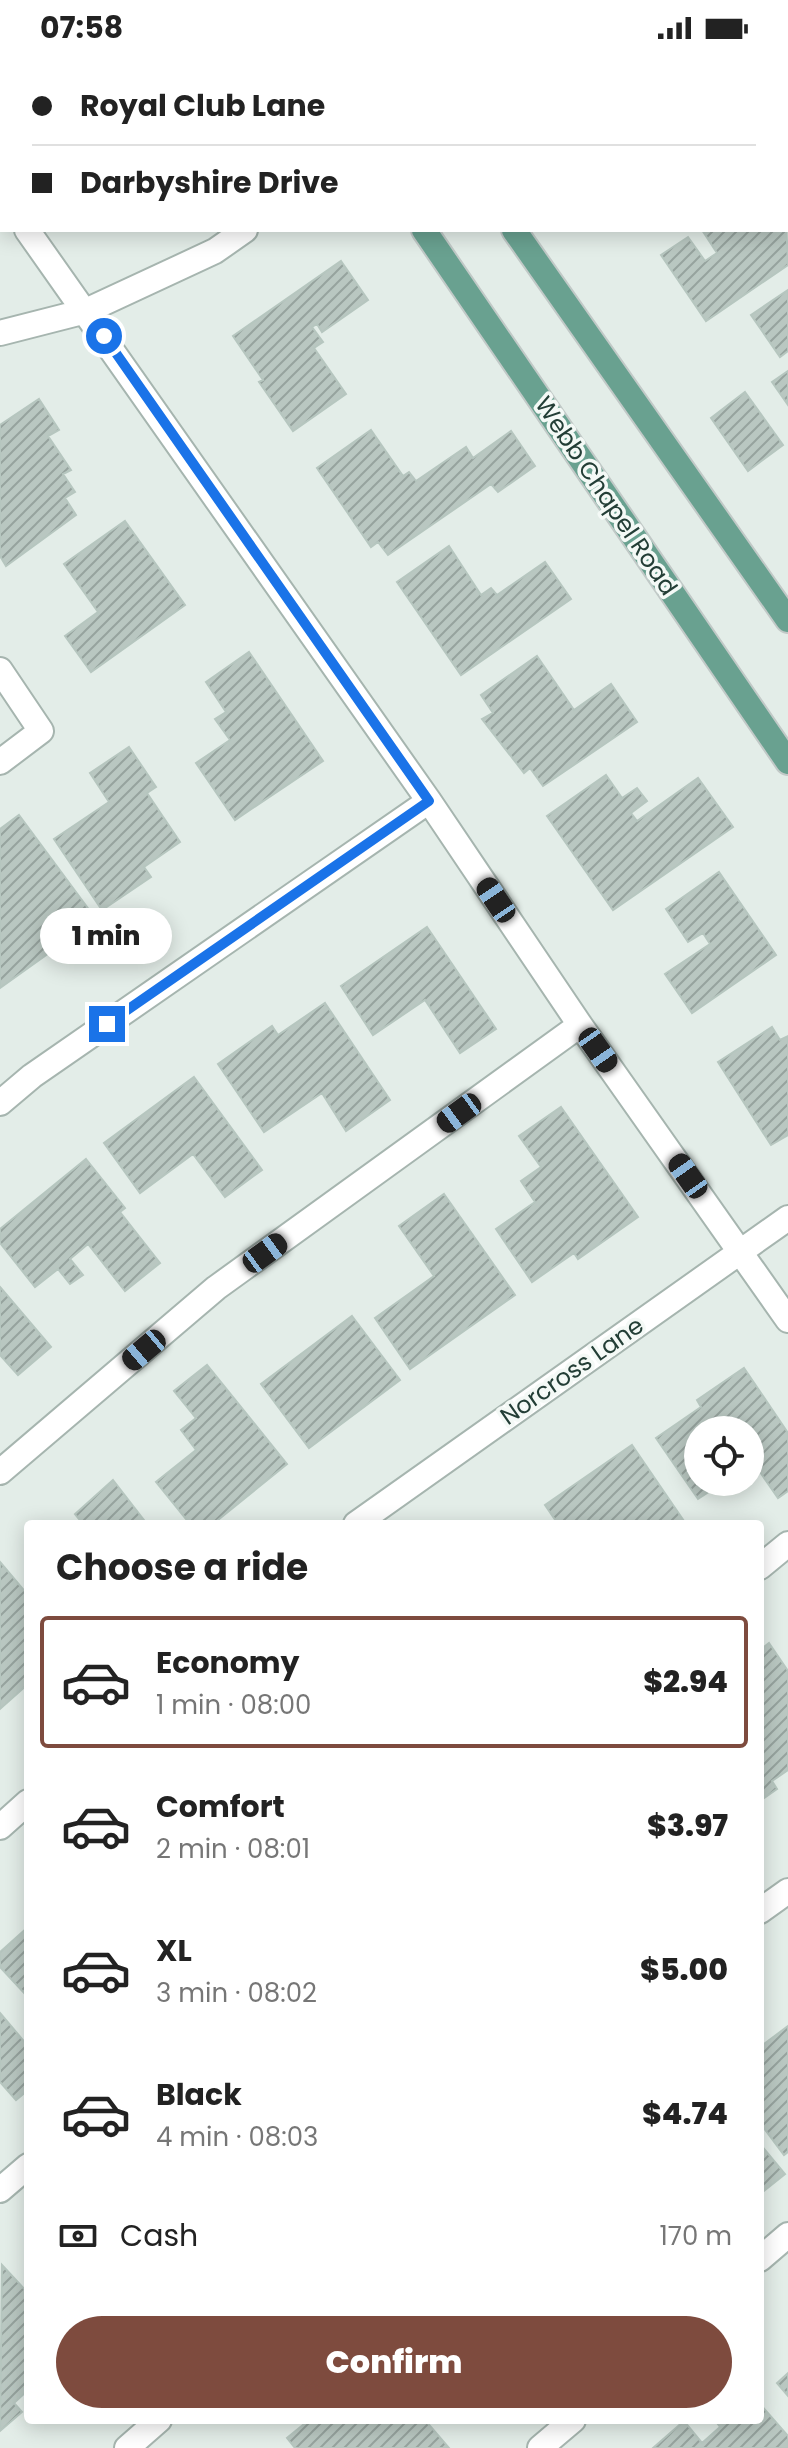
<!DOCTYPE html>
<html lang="en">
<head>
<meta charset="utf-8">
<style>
	body { margin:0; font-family:Poppins,sans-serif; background:#f6f6f6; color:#222; height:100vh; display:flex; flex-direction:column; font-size:30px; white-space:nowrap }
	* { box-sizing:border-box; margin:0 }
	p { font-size:26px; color:#767676 }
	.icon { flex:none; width:44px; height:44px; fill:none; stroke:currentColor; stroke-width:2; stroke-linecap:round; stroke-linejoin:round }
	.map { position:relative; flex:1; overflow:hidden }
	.side { position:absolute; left:24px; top:1464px; width:740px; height:904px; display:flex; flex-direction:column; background:#fff; border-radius:8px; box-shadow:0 4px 20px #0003 }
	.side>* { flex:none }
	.hud { position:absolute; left:0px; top:0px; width:788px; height:176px; box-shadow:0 4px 20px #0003; display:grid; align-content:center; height:176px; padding:0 32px; background:#fff }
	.fabs { position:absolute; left:684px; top:1360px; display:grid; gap:16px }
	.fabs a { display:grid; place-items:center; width:80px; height:80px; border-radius:50%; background:#fff; box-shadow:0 4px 20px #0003; font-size:40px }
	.end { position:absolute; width:36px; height:36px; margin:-18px; border:10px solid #1a73e8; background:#fff; box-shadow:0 0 0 4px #fff }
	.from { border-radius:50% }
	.bubble { position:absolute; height:56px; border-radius:28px; background:#fff; box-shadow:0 4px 20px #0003; font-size:26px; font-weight:800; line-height:56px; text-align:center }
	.car { position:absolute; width:24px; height:48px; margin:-24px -12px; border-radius:10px; box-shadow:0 0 6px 2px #0007; background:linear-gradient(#222 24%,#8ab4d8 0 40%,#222 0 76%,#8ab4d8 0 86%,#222 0) }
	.hud b { display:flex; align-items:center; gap:28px; height:76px; font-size:30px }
	.hud b+b { border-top:2px solid #e0e0e0 }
	.hud i { width:20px; height:20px; background:#222 }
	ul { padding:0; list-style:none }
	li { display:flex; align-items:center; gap:24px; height:132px; margin:0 16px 12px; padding:0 16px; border:4px solid transparent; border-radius:8px }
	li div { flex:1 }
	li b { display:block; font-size:30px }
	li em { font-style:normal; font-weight:800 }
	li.on { border-color:#7e4b3e }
	li>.icon { width:72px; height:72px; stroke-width:1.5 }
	h2 { padding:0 32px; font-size:36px; line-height:96px }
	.pay { display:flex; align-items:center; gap:20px; height:88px; padding:0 32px; font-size:30px }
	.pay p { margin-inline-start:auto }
	.primary-button { display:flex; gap:16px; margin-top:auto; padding:16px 32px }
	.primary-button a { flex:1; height:92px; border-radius:48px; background:#7e4b3e; color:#fff; font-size:32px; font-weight:800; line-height:92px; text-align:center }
	.status { display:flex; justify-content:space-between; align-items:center; height:56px; padding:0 40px; background:#fff; direction:ltr }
	.status svg { height:22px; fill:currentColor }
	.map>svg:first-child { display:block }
	.building { fill:url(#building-hatch); stroke:#b6c6bf; stroke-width:2 }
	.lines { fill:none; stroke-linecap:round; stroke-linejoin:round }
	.minor-casing { stroke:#a6b5af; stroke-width:28 }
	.major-casing { stroke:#c1c9c7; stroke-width:28 }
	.minor { stroke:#fff; stroke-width:24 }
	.major { stroke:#69a190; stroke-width:24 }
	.route { stroke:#1a73e8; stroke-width:10 }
	.labels { text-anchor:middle; stroke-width:7; stroke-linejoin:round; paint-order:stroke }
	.street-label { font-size:24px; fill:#233e36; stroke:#f4f9f6 }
</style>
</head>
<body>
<div class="status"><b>07:58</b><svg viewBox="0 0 49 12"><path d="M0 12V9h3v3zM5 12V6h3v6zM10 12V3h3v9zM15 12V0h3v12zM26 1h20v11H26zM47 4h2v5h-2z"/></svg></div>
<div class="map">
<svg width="788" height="2392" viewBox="0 0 788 2392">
	<defs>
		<pattern id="building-hatch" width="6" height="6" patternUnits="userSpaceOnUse" patternTransform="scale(2)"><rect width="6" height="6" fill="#b9c7c1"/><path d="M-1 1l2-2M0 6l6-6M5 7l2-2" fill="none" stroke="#96a39e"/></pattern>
	</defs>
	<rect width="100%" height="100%" fill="#e3ede8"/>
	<!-- building -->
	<path class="building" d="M19,0H94L91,2Z
		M631,0H666L667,2H628Z
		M786,163L788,209L706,265L661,199L688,181L705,205L717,197L702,174H786Z
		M341,205L368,244L322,276L317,268L312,271L323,286L314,292L346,338L293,375L259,326L263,324L233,280Z
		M788,234V295L780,301L751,259Z
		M788,315V349L772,326Z
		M745,336L783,389L748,415L711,362Z
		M39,343L59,374L48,380L71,414L63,418L75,436L65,442L76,459L6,510L0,500V369Z
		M371,374L403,420L409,416L416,425L466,391L473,402L511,375L535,410L498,436L491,428L388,499L378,486L371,491L317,412Z
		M125,465L185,549L91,616L65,580L98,556L64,508Z
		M449,490L481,539L491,532L497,539L545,506L571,543L461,619L397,526Z
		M249,596L323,705L235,764L196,707L230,684L215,663L226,656L206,626Z
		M537,600L574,654L611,628L637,666L543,730L530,712L524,717L482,663L493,657L481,639Z
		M129,691L156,731L147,737L180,786L144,811L151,821L102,854L54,783L109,746L90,717Z
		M606,719L622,742L637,732L647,745L631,757L637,765L698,722L733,771L613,854L547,760Z
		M19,759L90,855L64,874L70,882L0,932V773Z
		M719,816L776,899L692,957L665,918L710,888L703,877L688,886L666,853Z
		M427,871L496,973L460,997L425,944L373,979L341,930Z
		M325,947L390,1044L346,1075L322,1037L264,1076L218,1008L272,970L278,979Z
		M772,971L780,984L788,980V1079L771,1089L718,1006Z
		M194,1021L262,1114L225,1141L193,1098L140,1137L104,1087Z
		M561,1051L638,1161L578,1203L574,1197L532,1226L496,1173L535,1146L521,1125L541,1111L519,1080Z
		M86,1103L125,1152L120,1156L160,1207L125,1235L88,1188L70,1203L83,1219L70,1228L58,1213L35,1231L0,1187V1173Z
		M444,1138L515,1239L410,1313L375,1262L434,1220L399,1170Z
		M0,1231L51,1291L18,1319L0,1299Z
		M352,1260L400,1324L309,1392L261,1328Z
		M207,1309L287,1408L213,1468H190L156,1426L196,1394L181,1374L196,1362L174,1335Z
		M744,1312L788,1377V1435L778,1442L753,1406L750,1408V1374H698V1426H724L698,1443L656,1382L701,1351L697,1344Z
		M632,1389L686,1468H558L545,1449Z
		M113,1424L147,1468H83L75,1458Z
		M0,1506L28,1539V1628L0,1653Z
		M769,1587L788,1615V1714L772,1725L777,1733L760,1745V1594Z
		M28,1871V1939L27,1940L0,1911V1896Z
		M0,1957L28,1990V2034L16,2044L0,2026Z
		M788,1970V2096L784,2099L760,2067V1991Z
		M760,2088L785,2118L760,2138Z
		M2,2209L28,2237V2268L24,2272L28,2277V2334L14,2347L22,2356L0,2375Z
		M788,2317V2340L777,2327Z
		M760,2348L788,2380V2392H653L684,2365L702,2387L720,2371L715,2364H760Z
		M309,2364H425L449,2392H295L287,2382Z"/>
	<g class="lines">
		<!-- minor casing -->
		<g class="minor-casing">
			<path id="minor" d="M468,0L469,2
				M774,0L775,2
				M493,2L496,0
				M786,17L788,20
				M0,137L2,140
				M27,174L429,745L580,969L788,1264
				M0,277L86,255L215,195L245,174
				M0,614L41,675L0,706
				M0,1047L32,1020L429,745
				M0,1416L216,1232L580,969
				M356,1468L788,1162
				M760,1511L788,1488
				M0,1771L28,1746
				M760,1855L788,1835
				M0,2134L28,2110
				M760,2203L788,2179
				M127,2392L159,2364
				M540,2392L573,2364"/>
		</g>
		<!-- major casing -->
		<g class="major-casing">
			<path id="major" d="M305,0L307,2
				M392,0L394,2
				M424,174L788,706
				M514,174L788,564"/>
		</g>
		<!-- minor -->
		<use href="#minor" class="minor"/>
		<!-- major -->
		<use href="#major" class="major"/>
	</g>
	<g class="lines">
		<!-- route -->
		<path class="route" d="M104,280L429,745L107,968"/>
	</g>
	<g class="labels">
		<!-- street labels -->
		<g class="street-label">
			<text transform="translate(606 440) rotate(56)" y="8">Webb Chapel Road</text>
			<text transform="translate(572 1315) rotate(-35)" y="8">Norcross Lane</text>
		</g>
	</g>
</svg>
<div class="fabs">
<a><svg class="icon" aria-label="locate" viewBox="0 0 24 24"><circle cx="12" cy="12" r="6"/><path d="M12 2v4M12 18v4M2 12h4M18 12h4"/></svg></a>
</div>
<i class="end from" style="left:104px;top:280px"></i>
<i class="end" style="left:107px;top:968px"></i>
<div class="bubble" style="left:40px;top:852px;width:132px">1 min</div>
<i class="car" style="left:496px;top:844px;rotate:326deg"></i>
<i class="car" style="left:598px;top:994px;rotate:145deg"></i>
<i class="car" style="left:459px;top:1057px;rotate:234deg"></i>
<i class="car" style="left:688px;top:1120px;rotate:325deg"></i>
<i class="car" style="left:265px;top:1197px;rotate:54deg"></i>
<i class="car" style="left:144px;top:1294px;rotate:230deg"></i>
<div class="hud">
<b><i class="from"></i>Royal Club Lane</b>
<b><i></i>Darbyshire Drive</b>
</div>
<section class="side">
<h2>Choose a ride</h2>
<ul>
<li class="on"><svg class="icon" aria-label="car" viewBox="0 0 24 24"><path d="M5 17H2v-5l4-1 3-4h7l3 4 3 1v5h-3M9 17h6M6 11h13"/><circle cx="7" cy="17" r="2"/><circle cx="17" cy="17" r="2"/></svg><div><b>Economy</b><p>1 min · 08:00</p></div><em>$2.94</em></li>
<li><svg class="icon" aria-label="car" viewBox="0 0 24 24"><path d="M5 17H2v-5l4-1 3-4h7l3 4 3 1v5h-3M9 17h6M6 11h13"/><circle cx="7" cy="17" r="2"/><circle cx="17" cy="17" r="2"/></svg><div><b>Comfort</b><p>2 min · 08:01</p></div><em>$3.97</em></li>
<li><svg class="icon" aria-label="car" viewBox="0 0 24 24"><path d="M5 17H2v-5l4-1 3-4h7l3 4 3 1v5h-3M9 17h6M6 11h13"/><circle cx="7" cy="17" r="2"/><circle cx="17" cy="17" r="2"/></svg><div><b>XL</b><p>3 min · 08:02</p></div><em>$5.00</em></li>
<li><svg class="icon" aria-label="car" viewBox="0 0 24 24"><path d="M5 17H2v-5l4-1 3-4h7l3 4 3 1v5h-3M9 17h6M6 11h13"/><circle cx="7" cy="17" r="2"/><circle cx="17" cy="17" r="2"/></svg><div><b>Black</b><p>4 min · 08:03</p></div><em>$4.74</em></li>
</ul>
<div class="pay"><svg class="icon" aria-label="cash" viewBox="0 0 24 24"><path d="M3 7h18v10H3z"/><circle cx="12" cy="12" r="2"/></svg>Cash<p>170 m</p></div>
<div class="primary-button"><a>Confirm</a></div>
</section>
</div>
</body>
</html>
